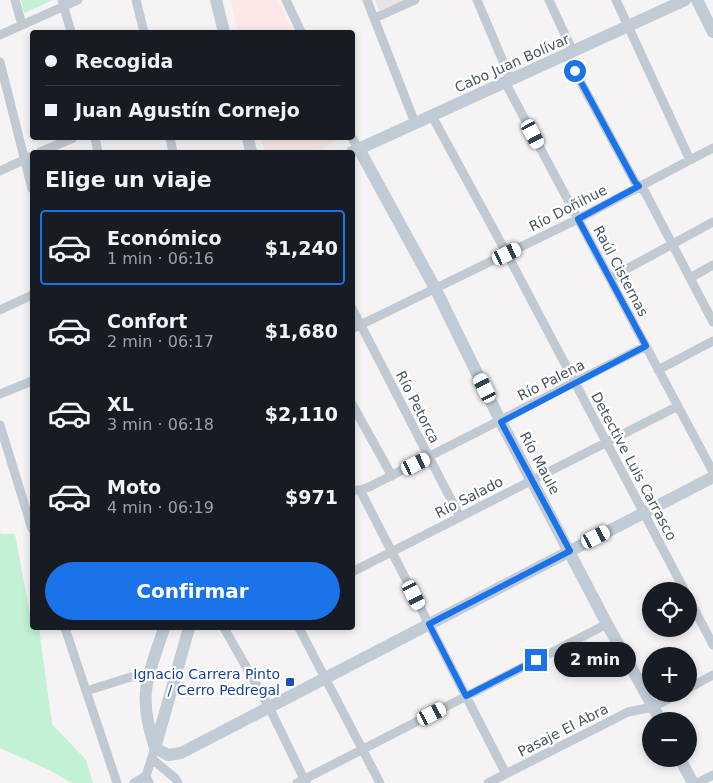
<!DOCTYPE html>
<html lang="es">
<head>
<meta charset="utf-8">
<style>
	body { margin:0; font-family:"DejaVu Sans",sans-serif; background:#20242c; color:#f1f3f6; height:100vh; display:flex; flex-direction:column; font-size:19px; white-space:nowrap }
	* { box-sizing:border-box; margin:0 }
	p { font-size:16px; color:#9ea1a6 }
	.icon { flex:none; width:28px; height:28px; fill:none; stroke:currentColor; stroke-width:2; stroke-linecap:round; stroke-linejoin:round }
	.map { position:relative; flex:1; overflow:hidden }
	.panel { position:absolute; left:30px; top:150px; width:325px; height:480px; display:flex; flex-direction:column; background:#171b24; border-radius:5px; box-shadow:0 2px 8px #0003 }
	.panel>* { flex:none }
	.top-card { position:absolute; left:30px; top:30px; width:325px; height:110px; border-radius:5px; box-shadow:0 2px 8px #0003; display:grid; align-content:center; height:110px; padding:0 15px; background:#171b24 }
	.buttons { position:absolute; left:642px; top:582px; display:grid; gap:10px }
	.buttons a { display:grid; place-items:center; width:55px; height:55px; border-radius:50%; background:#171b24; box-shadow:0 2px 8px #0003; font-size:25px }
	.end { position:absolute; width:22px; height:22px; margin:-11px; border:6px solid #1a73e8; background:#fff; box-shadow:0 0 0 2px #fff }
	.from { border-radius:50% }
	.bubble { position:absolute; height:35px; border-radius:18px; background:#171b24; box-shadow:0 2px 8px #0003; font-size:16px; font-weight:800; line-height:35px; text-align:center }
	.car { position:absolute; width:15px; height:30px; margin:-15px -8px; border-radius:6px; box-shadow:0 0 4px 1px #0007; background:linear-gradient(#fff 24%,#345 0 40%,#fff 0 76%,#345 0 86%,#fff 0) }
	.top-card b { display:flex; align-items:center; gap:18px; height:48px; font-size:19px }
	.top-card b+b { border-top:1px solid #363941 }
	.top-card i { width:12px; height:12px; background:#f1f3f6 }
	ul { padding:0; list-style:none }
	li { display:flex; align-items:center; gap:15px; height:75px; margin:0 10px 8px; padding:0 5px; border:2px solid transparent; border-radius:5px }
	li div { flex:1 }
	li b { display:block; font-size:19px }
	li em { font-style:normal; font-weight:800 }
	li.selected { border-color:#1a73e8 }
	li>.icon { width:45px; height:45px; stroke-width:1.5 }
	h2 { padding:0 15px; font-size:22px; line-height:60px }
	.primary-button { display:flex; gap:10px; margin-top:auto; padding:10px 15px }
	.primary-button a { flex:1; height:58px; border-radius:30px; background:#1a73e8; color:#fff; font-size:20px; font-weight:800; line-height:58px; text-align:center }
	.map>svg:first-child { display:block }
	.education { fill:#e6e4e5 }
	.medical { fill:#fce8e6 }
	.green { fill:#c3f1d5 }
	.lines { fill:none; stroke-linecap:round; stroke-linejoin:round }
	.street { stroke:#c1cad2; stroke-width:9 }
	.secondary { stroke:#c1cbd6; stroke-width:12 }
	.route { stroke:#1a73e8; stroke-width:6 }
	.transit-dot { fill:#1a4fb4; stroke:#fff; stroke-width:2 }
	.labels { text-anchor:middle; stroke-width:4.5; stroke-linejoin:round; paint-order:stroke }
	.street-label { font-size:14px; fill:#4a5661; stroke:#fff }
	.transit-label { font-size:14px; fill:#164399; stroke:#fff; text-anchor:end }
</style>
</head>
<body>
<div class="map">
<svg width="713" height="783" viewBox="0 0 713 783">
	<rect width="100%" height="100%" fill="#f5f3f3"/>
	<!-- education -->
	<path class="education" d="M375,0H404L379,11Z"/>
	<!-- medical -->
	<path class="medical" d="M231,0H278L293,32H238Z
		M261,138H333L336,142L313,152H265Z"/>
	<!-- green -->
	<path class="green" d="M21,0H53L24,13Z
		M0,532L1,534H15L30,614H32V628H39L52,724L86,760L93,783H72L49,770L0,748Z"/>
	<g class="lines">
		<!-- street -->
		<path class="street" d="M15,0L22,25
			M62,0L71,32
			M136,0L144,32
			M286,0L301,32
			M367,0L415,123
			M477,0L511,80
			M549,0L573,52
			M616,0L690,160
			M375,18L415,0
			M0,35L78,0
			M566,55L635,182L645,192L713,322
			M0,62L32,189
			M505,82L713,472
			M432,116L507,254L685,591
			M95,138L98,152
			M170,138L173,152
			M352,138L359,149
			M40,152L73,138
			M0,171L32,156
			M610,278L713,222
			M690,278L713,265
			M352,308L460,517
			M0,310L32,295
			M352,329L578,219L713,148
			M658,370L713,341
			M0,394L32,381
			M352,404L392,476
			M0,425L32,529
			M352,490H360L369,487L646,346
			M360,490L506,774
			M352,572L678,406
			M689,599L713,645
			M65,628L117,783
			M224,628L269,707L306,783
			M299,628L380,783
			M689,688L713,675
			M86,691L131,677H149
			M152,759L175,778L178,783
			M134,783L146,776
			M149,783L146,776L155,748
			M297,783L607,624
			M488,783L628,712L653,707L678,694
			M697,783L713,775"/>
		<!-- secondary -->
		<path class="secondary" d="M216,0L224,32
			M697,0L713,32
			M248,138L251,152
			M359,149L435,288L501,422L607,624L661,721
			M352,152L685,0
			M155,748L168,755L181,753L713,477
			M155,748L189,628
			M155,748C149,730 144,711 146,691C147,674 159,645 164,628
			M680,759L693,783"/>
	</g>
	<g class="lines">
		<!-- route -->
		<path class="route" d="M536,660L466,696L429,624L570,551L501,422L646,346L578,219L639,186L635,182L575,71"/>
	</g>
	<!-- markers -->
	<rect class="transit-dot" x="285" y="677" width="10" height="10" rx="2.5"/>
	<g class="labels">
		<!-- street labels -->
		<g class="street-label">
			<text transform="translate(512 63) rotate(-24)" y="5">Cabo Juan Bolívar</text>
			<text transform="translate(568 208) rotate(-27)" y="5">Río Doñihue</text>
			<text transform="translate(621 271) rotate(62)" y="5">Raúl Cisternas</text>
			<text transform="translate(551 380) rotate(-27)" y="5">Río Palena</text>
			<text transform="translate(418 407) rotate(63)" y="5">Río Petorca</text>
			<text transform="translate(540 463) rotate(62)" y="5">Río Maule</text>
			<text transform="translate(634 466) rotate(62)" y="5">Detective Luis Carrasco</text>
			<text transform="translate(469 497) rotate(-27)" y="5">Río Salado</text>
			<text transform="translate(563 730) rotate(-27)" y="5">Pasaje El Abra</text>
		</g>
		<!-- transit labels -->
		<g class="transit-label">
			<text x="280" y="679">Ignacio Carrera Pinto<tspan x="280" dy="16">/ Cerro Pedregal</tspan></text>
		</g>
	</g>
</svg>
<div class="buttons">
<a><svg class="icon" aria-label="locate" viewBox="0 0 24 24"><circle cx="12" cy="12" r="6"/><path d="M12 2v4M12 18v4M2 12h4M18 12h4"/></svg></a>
<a>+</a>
<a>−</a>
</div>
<i class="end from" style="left:575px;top:71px"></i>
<i class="end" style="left:536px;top:660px"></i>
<div class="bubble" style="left:554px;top:642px;width:82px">2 min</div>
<i class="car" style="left:533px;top:134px;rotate:152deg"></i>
<i class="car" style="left:507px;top:254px;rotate:64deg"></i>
<i class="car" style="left:485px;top:388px;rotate:334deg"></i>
<i class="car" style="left:416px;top:464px;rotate:64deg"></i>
<i class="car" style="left:596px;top:537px;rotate:63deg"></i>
<i class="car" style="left:414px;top:595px;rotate:153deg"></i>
<i class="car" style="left:432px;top:714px;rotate:63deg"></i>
<div class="top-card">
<b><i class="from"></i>Recogida</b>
<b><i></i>Juan Agustín Cornejo</b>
</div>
<section class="panel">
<h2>Elige un viaje</h2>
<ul>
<li class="selected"><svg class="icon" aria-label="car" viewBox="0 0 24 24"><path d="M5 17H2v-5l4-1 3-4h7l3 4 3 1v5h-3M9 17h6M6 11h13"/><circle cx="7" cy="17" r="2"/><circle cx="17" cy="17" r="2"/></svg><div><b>Económico</b><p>1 min · 06:16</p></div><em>$1,240</em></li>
<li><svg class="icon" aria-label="car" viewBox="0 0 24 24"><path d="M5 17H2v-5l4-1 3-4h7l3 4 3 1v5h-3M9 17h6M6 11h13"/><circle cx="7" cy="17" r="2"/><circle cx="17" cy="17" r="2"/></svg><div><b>Confort</b><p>2 min · 06:17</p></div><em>$1,680</em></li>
<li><svg class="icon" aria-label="car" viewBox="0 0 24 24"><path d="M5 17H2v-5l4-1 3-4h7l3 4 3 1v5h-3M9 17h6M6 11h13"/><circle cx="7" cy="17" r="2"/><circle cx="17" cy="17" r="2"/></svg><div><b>XL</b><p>3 min · 06:18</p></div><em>$2,110</em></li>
<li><svg class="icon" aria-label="car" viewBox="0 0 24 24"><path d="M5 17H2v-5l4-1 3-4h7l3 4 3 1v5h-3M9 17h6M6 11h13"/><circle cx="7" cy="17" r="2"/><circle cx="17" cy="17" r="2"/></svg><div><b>Moto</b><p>4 min · 06:19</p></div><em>$971</em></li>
</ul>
<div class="primary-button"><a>Confirmar</a></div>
</section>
</div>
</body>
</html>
